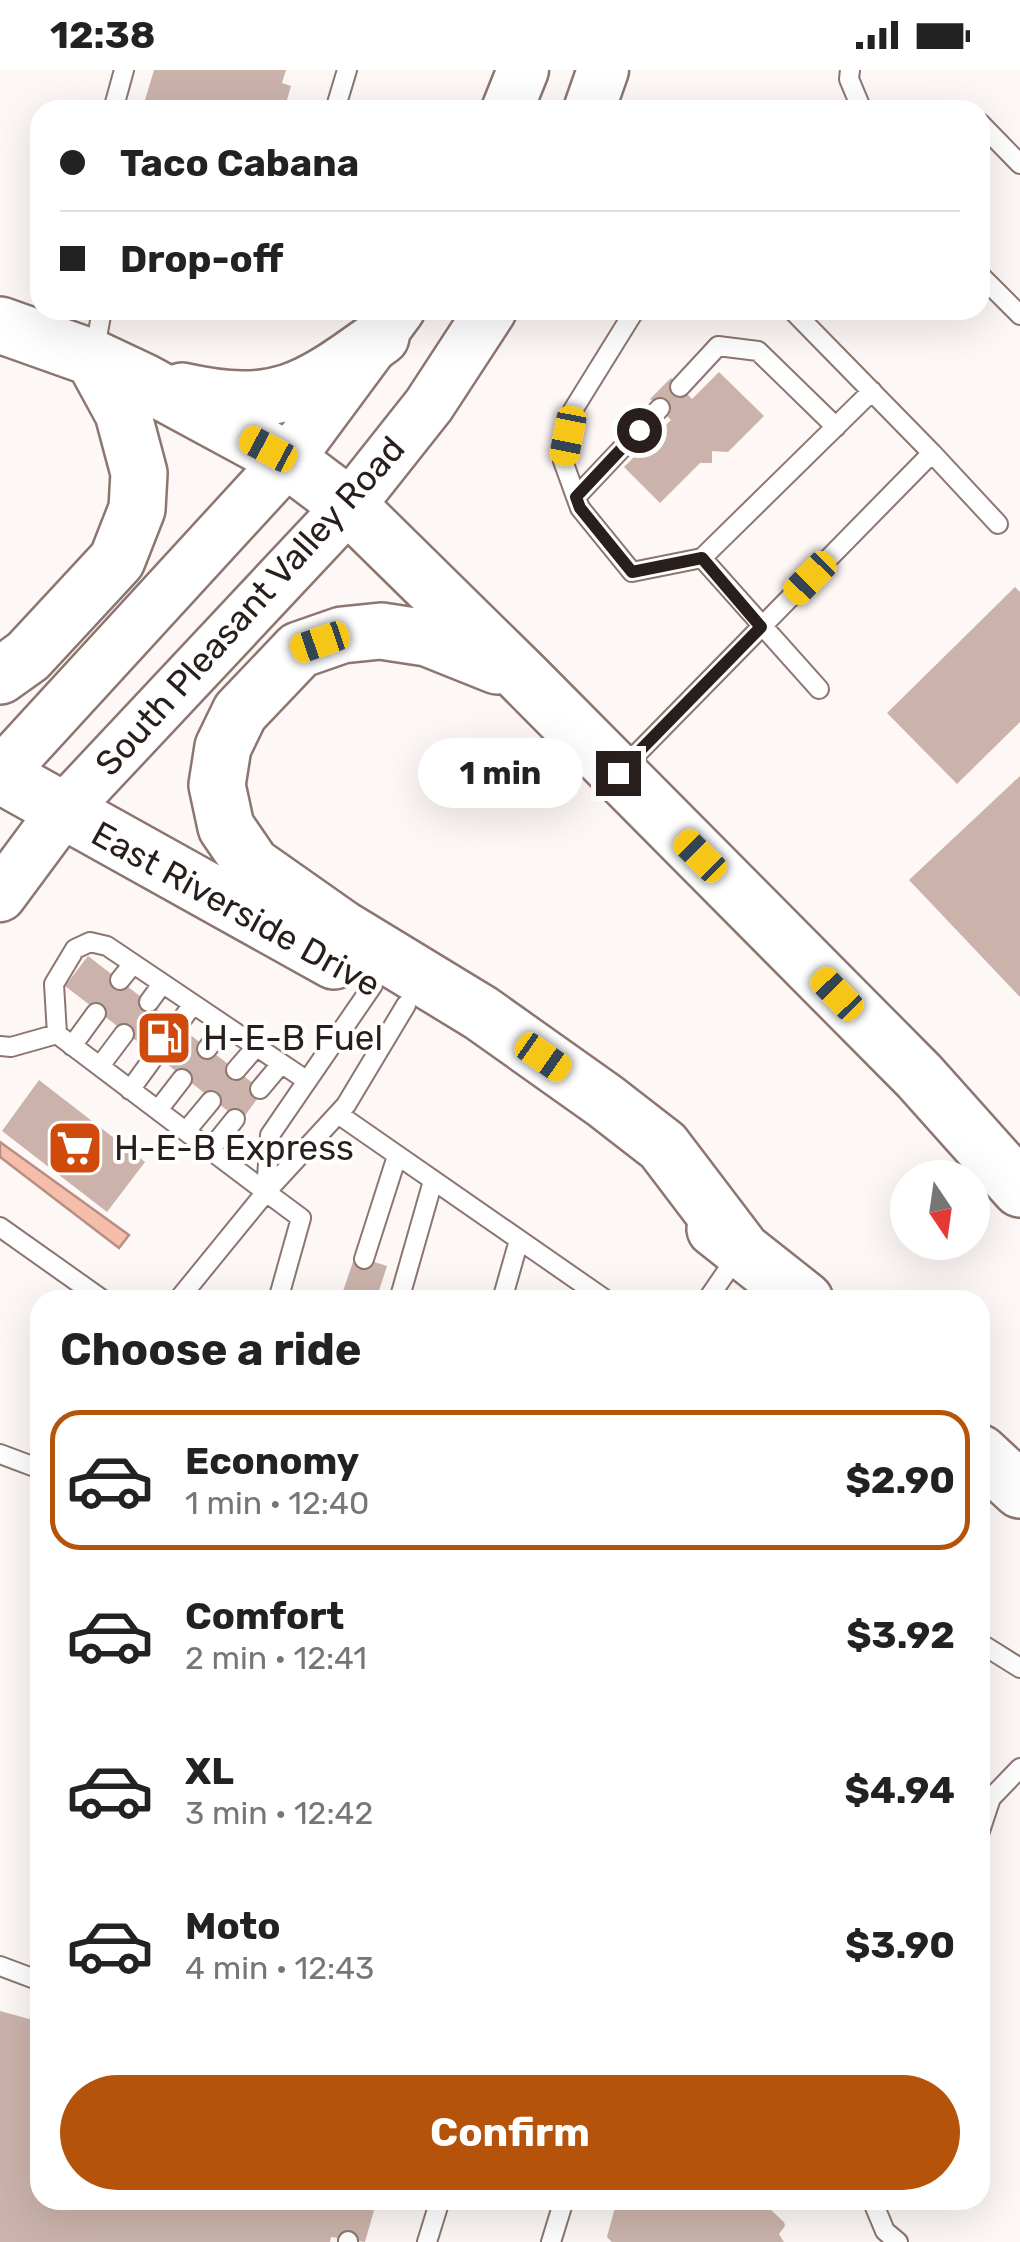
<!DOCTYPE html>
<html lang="en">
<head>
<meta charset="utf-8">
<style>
	body { margin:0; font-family:Rubik,sans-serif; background:#f2f2f2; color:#222; height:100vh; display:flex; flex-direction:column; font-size:38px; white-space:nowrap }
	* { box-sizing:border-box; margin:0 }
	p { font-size:32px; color:#767676 }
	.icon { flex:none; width:55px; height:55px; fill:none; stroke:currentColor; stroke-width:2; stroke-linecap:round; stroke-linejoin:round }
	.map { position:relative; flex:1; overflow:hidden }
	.sheet { position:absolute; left:30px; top:1220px; width:960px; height:920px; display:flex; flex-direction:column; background:#fff; border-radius:30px; box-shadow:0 10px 40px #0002 }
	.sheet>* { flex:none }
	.banner { position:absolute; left:30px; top:30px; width:960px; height:220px; border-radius:30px; box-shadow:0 10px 40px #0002; display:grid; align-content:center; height:220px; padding:0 30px; background:#fff }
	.needle { width:65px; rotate:167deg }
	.tools { position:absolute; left:890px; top:1090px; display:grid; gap:20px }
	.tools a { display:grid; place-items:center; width:100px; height:100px; border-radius:50%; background:#fff; box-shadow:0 10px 40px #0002; font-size:50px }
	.end { position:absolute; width:45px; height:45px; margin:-22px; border:12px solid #281f1c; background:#fff; box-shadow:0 0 0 5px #fff }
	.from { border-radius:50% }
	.bubble { position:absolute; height:70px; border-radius:35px; background:#fff; box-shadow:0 10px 40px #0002; font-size:32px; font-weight:700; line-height:70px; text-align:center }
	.car { position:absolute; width:30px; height:60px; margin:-30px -15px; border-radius:12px; box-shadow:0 0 8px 2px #0007; background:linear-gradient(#f5c518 24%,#345 0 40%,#f5c518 0 76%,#345 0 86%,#f5c518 0) }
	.banner b { display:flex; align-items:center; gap:35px; height:95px; font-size:38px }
	.banner b+b { border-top:2px solid #e0e0e0 }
	.banner i { width:25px; height:25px; background:#222 }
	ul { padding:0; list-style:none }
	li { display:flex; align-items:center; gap:30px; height:140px; margin:0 20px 15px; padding:0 10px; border:5px solid transparent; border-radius:30px }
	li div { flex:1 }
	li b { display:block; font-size:38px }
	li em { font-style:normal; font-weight:700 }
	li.active { border-color:#b45309 }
	li>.icon { width:90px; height:90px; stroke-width:1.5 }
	h2 { padding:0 30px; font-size:45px; line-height:120px }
	.cta { display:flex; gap:20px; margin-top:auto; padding:20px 30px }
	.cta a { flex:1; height:115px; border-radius:60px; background:#b45309; color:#fff; font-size:40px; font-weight:700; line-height:115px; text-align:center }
	.status { display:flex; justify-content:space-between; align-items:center; height:70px; padding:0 50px; background:#fff; direction:ltr }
	.status svg { height:28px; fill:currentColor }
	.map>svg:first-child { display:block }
	.water { fill:#f4beab; stroke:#b78e80; stroke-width:2.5 }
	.building { fill:#cbb3ab }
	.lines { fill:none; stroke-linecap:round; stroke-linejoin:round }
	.lane-casing { stroke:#8c766f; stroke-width:22 }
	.secondary-casing { stroke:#8c766f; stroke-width:55 }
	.primary-casing { stroke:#8c766f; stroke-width:60 }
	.lane { stroke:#fff; stroke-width:18 }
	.secondary { stroke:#fff; stroke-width:50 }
	.primary { stroke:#fff; stroke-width:55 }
	.route { stroke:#281f1c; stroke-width:12 }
	.labels { text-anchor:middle; stroke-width:8; stroke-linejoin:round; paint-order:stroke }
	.street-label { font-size:35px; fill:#281f1c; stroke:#fff }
	.poi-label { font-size:35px; fill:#281f1c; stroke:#fff; text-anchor:start }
</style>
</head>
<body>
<div class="status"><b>12:38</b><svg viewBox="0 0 49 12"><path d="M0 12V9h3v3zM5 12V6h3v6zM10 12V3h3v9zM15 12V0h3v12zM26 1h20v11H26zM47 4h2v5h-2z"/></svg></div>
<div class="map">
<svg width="1020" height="2172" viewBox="0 0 1020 2172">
	<rect width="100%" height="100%" fill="#fdf7f6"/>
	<!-- water -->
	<path class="water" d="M0,1072L129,1165L119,1178L0,1087Z"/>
	<!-- building -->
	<path class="building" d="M154,0H286L282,13L291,16L284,40H142Z
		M719,302L764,346L728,382L712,381V393H700L660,433L624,397L671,350L650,329L671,308L692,329Z
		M1015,517L1020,522V652L957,714L887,643Z
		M1020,706V927L909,810Z
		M88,886L263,1021L241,1051L65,916Z
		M39,1010L145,1092L107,1142L2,1061Z
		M355,1186L387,1196L376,1230H340Z
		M0,1941L33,1950L34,1946L40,1948V2130H366L376,2133L365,2172L331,2167L330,2172H0Z
		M617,2130H760L784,2152L785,2156L779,2164L784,2172H612L607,2167Z"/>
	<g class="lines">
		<!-- lane casing -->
		<g class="lane-casing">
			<path id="lane" d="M850,0L849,9L862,40
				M113,40L124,0
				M335,40L347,0
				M980,53L1020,94
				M980,205L1020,245
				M635,240L573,340L563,391L580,438L632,502L702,488L872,321
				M94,284L102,240
				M680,317L718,276L758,281L836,357
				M932,383L998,454
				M576,427L660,338
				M702,488L819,619
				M621,700L932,383L792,240
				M120,910L133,894
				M373,915L270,1065L266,1122L346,1035L406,935
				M149,932L162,914
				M178,955L193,934
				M57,964L54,914L75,879L90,872L107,876L306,1010
				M0,976L11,977L57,964L266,1122L178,1230
				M72,976L96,943
				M207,979L225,956
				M100,996L124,964
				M236,1000L256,977
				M260,1019L281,994
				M130,1020L154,987
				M158,1040L182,1009
				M338,1044L606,1230
				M186,1061L211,1031
				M210,1080L235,1049
				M266,1122L301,1148L278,1230
				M0,1157L103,1230
				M364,1189L397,1086
				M399,1230L433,1111
				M502,1230L519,1170
				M707,1230L738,1185
				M0,1384L40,1399
				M980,1573L1020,1598
				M980,1761L991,1728L1020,1698
				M0,1896L40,1911
				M872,2130L885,2161L898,2172
				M348,2172V2171
				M427,2172L440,2130
				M551,2172L564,2130"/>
		</g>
		<!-- secondary casing -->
		<g class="secondary-casing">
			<path id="secondary" d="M507,40L523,0
				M589,40L603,0
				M0,704L288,390L399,240
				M0,826L63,741L349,436L429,335L491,240"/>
		</g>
		<!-- primary casing -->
		<g class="primary-casing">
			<path id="primary" d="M0,255L93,288L144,312L288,390L349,436L523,607L919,1006L1020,1119
				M182,321C277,342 306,321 381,267
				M497,596L427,568L381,561L342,565L299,580L240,642L223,677L217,715L226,757L252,795L343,859L481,943L605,1031L663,1076L742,1180
				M0,606L28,586L117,490L137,439L139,403L123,343L93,288
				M0,705L334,891
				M715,1159L805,1230
				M980,1383L1020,1420"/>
		</g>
		<!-- lane -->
		<use href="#lane" class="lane"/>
		<!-- secondary -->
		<use href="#secondary" class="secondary"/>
		<!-- primary -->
		<use href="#primary" class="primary"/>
	</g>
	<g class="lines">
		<!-- route -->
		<path class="route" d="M618,703L761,557L702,488L632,502L580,438L576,427L639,360"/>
	</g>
	<!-- icons -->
	<defs>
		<g id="fuel-square" transform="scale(2.875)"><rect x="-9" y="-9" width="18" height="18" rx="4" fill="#d04a0c" stroke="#fff"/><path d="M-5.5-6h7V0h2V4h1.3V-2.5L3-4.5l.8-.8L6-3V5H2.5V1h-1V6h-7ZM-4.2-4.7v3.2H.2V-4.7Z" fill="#fff"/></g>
		<g id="supermarket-square" transform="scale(2.875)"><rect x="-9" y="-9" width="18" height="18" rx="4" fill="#d04a0c" stroke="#fff"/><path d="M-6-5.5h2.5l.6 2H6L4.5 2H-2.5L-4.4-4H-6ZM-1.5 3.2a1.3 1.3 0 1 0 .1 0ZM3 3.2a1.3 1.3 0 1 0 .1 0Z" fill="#fff"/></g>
	</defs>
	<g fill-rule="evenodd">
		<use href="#fuel-square" x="164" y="968"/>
		<use href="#supermarket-square" x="75" y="1078"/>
	</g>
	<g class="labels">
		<!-- street labels -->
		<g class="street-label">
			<text transform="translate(250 536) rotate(-48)" y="12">South Pleasant Valley Road</text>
			<text transform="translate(236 839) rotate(29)" y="12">East Riverside Drive</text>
		</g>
		<!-- poi labels -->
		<g class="poi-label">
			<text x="203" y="980">H-E-B Fuel</text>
			<text x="114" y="1090">H-E-B Express</text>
		</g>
	</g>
</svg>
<div class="tools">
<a><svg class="needle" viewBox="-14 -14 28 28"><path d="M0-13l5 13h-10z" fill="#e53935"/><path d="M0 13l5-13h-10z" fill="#767676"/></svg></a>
</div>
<i class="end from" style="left:639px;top:360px"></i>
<i class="end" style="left:618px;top:703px"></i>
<div class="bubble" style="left:418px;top:668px;width:165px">1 min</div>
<i class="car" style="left:568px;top:366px;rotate:191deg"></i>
<i class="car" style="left:268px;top:379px;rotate:298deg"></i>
<i class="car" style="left:810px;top:508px;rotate:224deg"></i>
<i class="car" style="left:320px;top:572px;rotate:251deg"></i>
<i class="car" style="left:700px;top:786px;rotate:315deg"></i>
<i class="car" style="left:837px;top:924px;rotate:316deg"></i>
<i class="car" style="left:543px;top:987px;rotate:125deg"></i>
<div class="banner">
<b><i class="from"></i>Taco Cabana</b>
<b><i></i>Drop-off</b>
</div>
<section class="sheet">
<h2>Choose a ride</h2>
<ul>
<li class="active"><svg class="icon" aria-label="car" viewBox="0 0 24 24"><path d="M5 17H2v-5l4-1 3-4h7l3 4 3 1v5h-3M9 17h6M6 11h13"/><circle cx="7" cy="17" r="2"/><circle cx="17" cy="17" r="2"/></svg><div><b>Economy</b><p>1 min · 12:40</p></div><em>$2.90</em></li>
<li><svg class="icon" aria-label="car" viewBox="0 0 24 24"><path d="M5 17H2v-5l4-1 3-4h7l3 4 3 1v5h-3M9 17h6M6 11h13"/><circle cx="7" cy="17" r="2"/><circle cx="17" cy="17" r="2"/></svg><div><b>Comfort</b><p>2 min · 12:41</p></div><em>$3.92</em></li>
<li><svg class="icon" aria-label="car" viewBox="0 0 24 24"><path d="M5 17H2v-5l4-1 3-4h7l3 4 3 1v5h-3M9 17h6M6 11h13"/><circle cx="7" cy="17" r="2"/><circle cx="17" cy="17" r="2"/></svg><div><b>XL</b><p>3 min · 12:42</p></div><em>$4.94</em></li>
<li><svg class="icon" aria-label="car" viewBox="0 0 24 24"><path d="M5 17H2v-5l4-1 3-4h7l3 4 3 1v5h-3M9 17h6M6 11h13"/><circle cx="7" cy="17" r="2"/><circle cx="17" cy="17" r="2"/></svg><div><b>Moto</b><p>4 min · 12:43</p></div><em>$3.90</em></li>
</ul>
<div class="cta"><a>Confirm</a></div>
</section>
</div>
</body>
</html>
